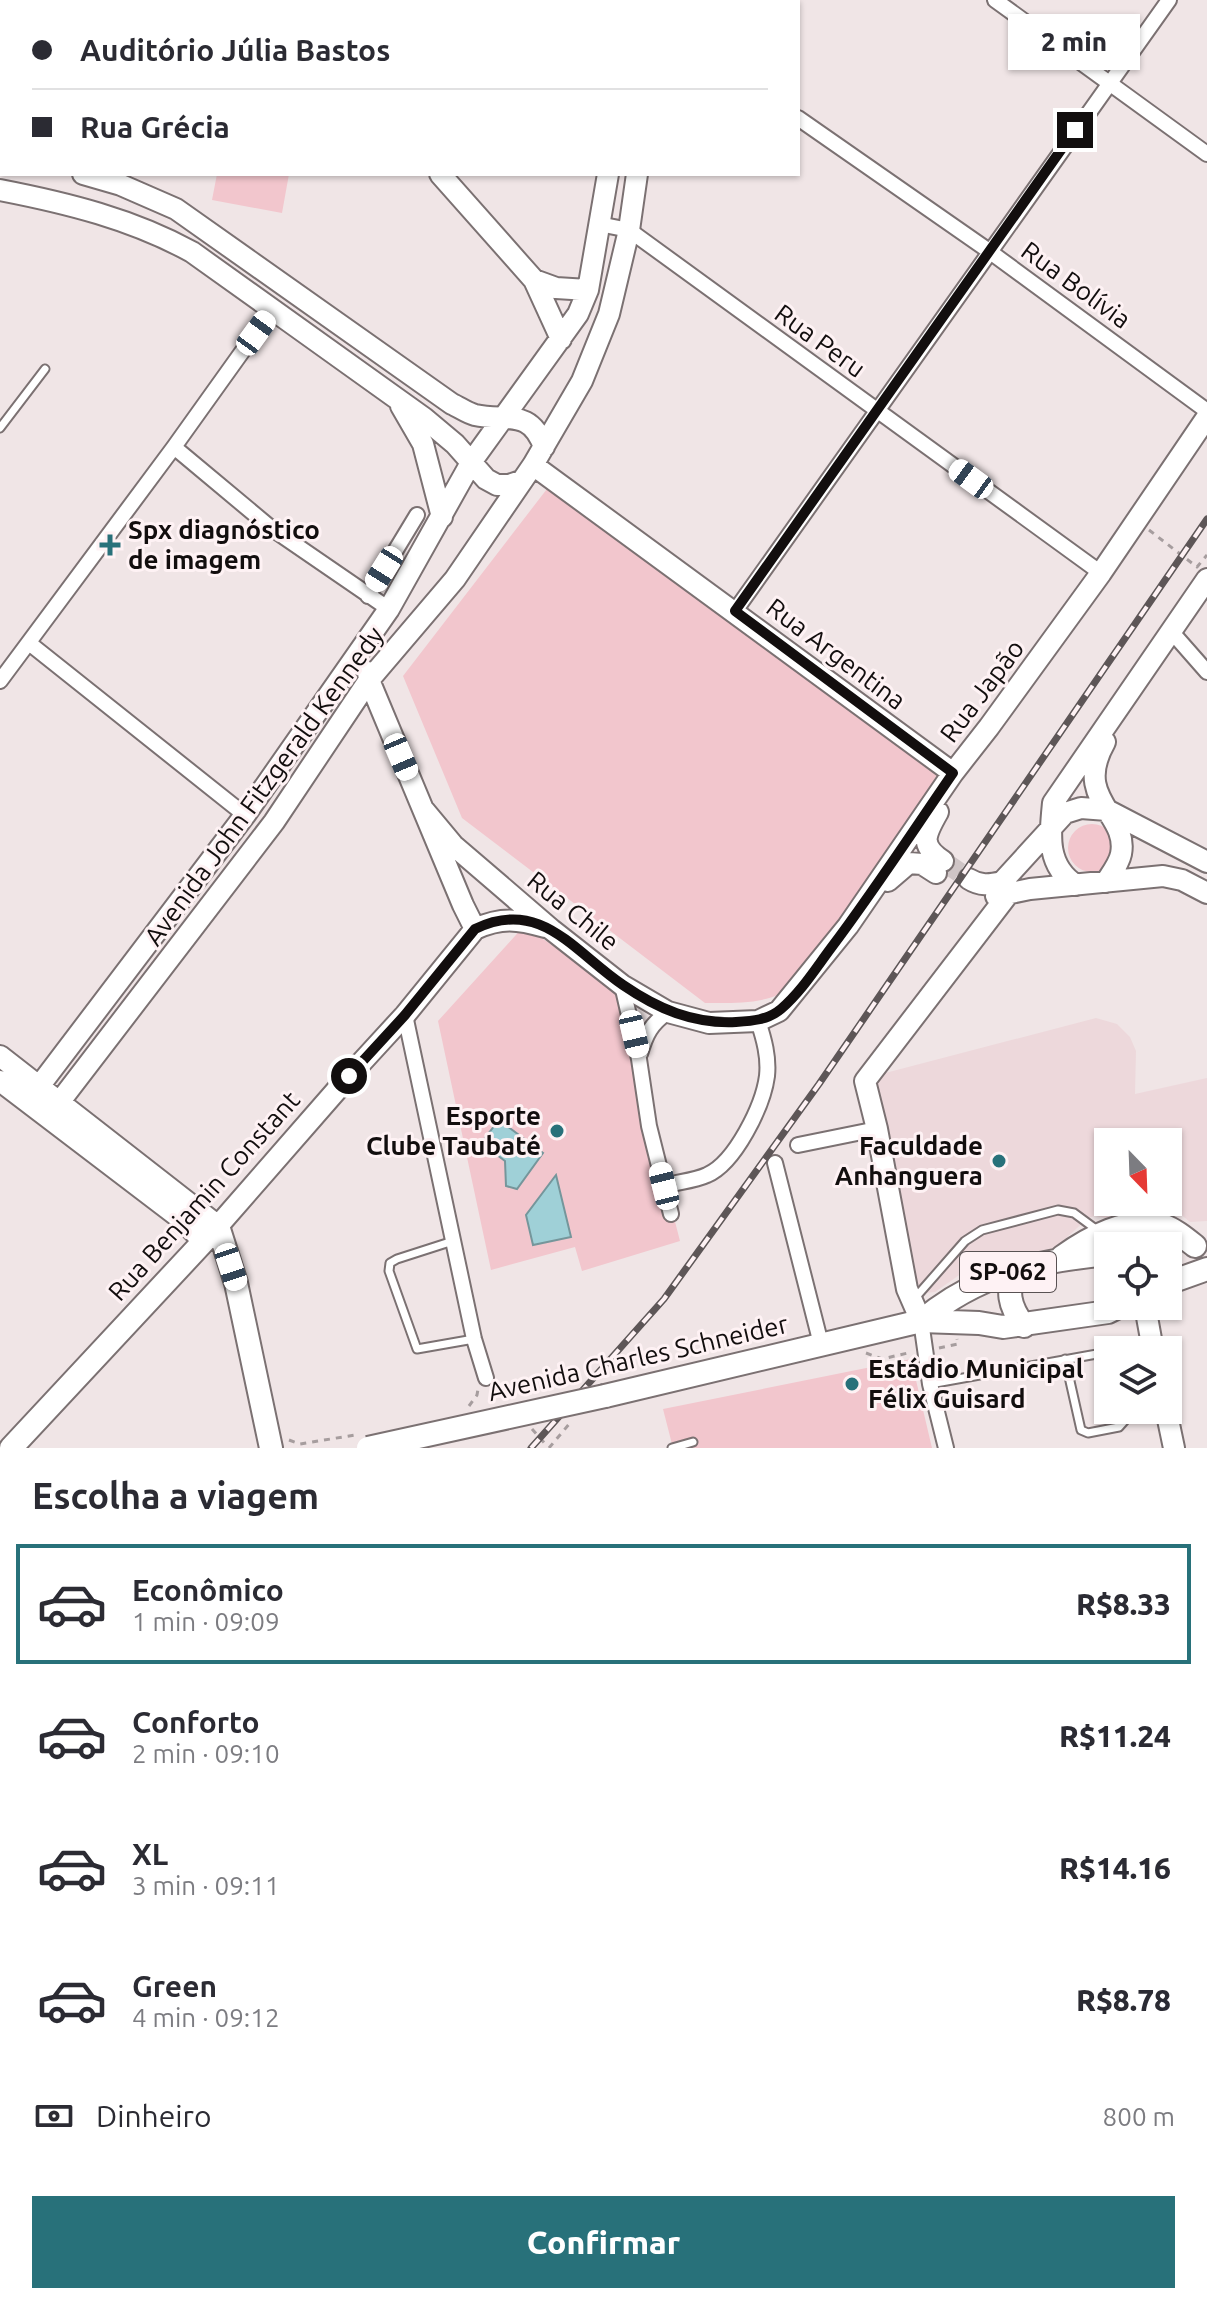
<!DOCTYPE html>
<html lang="pt">
<head>
<meta charset="utf-8">
<style>
	body { margin:0; font-family:Ubuntu,sans-serif; background:#f2f2f3; color:#2b2b33; height:100vh; display:flex; flex-direction:column; font-size:30px; white-space:nowrap }
	* { box-sizing:border-box; margin:0 }
	p { font-size:26px; color:#7c7c81 }
	.icon { flex:none; width:44px; height:44px; fill:none; stroke:currentColor; stroke-width:2; stroke-linecap:round; stroke-linejoin:round }
	.map { position:relative; height:1448px; overflow:hidden }
	.panel { display:flex; flex-direction:column; background:#fff; flex:1 }
	.panel>* { flex:none }
	.top-card { position:absolute; left:0px; top:0px; width:800px; height:176px; box-shadow:0 2px 6px #0004; display:grid; align-content:center; height:176px; padding:0 32px; background:#fff }
	.needle { width:52px; rotate:157deg }
	.tools { position:absolute; left:1094px; top:1128px; display:grid; gap:16px }
	.tools a { display:grid; place-items:center; width:88px; height:88px; border-radius:0px; background:#fff; box-shadow:0 2px 6px #0004; font-size:40px }
	.end { position:absolute; width:36px; height:36px; margin:-18px; border:10px solid #120e0e; background:#fff; box-shadow:0 0 0 4px #fff }
	.from { border-radius:50% }
	.bubble { position:absolute; height:56px; border-radius:0px; background:#fff; box-shadow:0 2px 6px #0004; font-size:26px; font-weight:800; line-height:56px; text-align:center }
	.car { position:absolute; width:24px; height:48px; margin:-24px -12px; border-radius:10px; box-shadow:0 0 6px 2px #0007; background:linear-gradient(#fff 24%,#345 0 40%,#fff 0 76%,#345 0 86%,#fff 0) }
	.top-card b { display:flex; align-items:center; gap:28px; height:76px; font-size:30px }
	.top-card b+b { border-top:2px solid #e1e1e2 }
	.top-card i { width:20px; height:20px; background:#2b2b33 }
	ul { padding:0; list-style:none }
	li { display:flex; align-items:center; gap:24px; height:120px; margin:0 16px 12px; padding:0 16px; border:4px solid transparent; border-radius:0px }
	li div { flex:1 }
	li b { display:block; font-size:30px }
	li em { font-style:normal; font-weight:800 }
	li.current { border-color:#28717a }
	li>.icon { width:72px; height:72px; stroke-width:1.5 }
	h2 { padding:0 32px; font-size:36px; line-height:96px }
	.pay { display:flex; align-items:center; gap:20px; height:88px; padding:0 32px; font-size:30px }
	.pay p { margin-inline-start:auto }
	.button { display:flex; gap:16px; margin-top:auto; padding:16px 32px }
	.button a { flex:1; height:92px; border-radius:0px; background:#28717a; color:#fff; font-size:32px; font-weight:800; line-height:92px; text-align:center }
	.map>svg:first-child { display:block }
	.built { fill:#edd8db; fill-rule:evenodd }
	.green { fill:#f2c6cd }
	.water { fill:#9fd0d7; stroke:#75969b; stroke-width:2 }
	.lines { fill:none; stroke-linecap:round; stroke-linejoin:round }
	.secondary-tunnel { stroke:#cfc5c6; stroke-width:20; stroke-dasharray:20 10; stroke-linecap:butt }
	.lane-casing { stroke:#7b7172; stroke-width:11 }
	.street-casing { stroke:#7b7172; stroke-width:18 }
	.secondary-casing { stroke:#7b7172; stroke-width:24 }
	.primary-casing { stroke:#7b7172; stroke-width:26 }
	.path { stroke:#a69d9e; stroke-width:3; stroke-dasharray:6 6; stroke-linecap:butt }
	.lane { stroke:#fff; stroke-width:7 }
	.street { stroke:#fff; stroke-width:14 }
	.secondary { stroke:#fff; stroke-width:20 }
	.primary { stroke:#fff; stroke-width:22 }
	.rail-casing { stroke:#5d5657; stroke-width:7 }
	.rail { stroke:#fef2f4; stroke-width:4; stroke-dasharray:12; stroke-linecap:butt }
	.primary-bridge-casing { stroke:#7b7172; stroke-width:26; stroke-linecap:butt }
	.primary-bridge { stroke:#fff; stroke-width:22 }
	.route { stroke:#120e0e; stroke-width:10 }
	.poi-dot { fill:#28717a; stroke:#fef2f4; stroke-width:3 }
	.labels { text-anchor:middle; stroke-width:6; stroke-linejoin:round; paint-order:stroke }
	.shield { fill:#fef2f4; stroke:#595253; stroke-width:2 }
	.shield-label { font-size:24px; font-weight:bold; fill:#120e0e }
	.street-label { font-size:26px; fill:#120e0e; stroke:#fef2f4 }
	.poi-label { font-size:26px; font-weight:bold; fill:#120e0e; stroke:#fef2f4; text-anchor:start }
</style>
</head>
<body>
<div class="map">
<svg width="1207" height="1448" viewBox="0 0 1207 1448">
	<rect width="100%" height="100%" fill="#f0e5e6"/>
	<!-- built -->
	<path class="built" d="M1096,1018L1117,1024L1130,1037L1136,1051L1135,1094L1207,1078V1221L1190,1222L1174,1209L1165,1208L1130,1218L1118,1220L1095,1216L1088,1218L1053,1250L980,1264L965,1271L935,1292L925,1293L915,1280L870,1077ZM1108,1142H1168V1202H1108Z"/>
	<!-- green -->
	<path class="green" d="M217,174H289L282,213L212,200Z
		M550,485L940,771L812,965C806,972 801,980 795,985C771,1005 734,1003 705,1003L462,818L403,676Z
		M1068 848a24 24 0 1 1 48 0a24 24 0 1 1-48 0Z
		M524,926L615,988L680,1241L582,1271L575,1247L491,1270L438,1021Z
		M911,1359L932,1448H673L663,1409Z"/>
	<!-- water -->
	<path class="water" d="M499,1120L543,1153L517,1189L506,1186L505,1161L481,1143Z
		M556,1175L571,1237L533,1245L526,1215Z"/>
	<g class="lines">
		<!-- secondary-tunnel -->
		<path class="secondary-tunnel" d="M943,861L969,879"/>
		<!-- lane casing -->
		<g class="lane-casing">
			<path id="lane" d="M431,2L433,0
				M0,428L45,369
				M1150,1137V1142
				M1159,1202L1162,1223
				M453,1241L397,1259L390,1263L389,1271L417,1349L474,1339
				M915,1298L965,1241L982,1230L1058,1210L1074,1213L1097,1230
				M1065,1359L1081,1430L1088,1433L1119,1427L1127,1418L1125,1410
				M930,1384L1108,1352
				M672,1448L693,1442"/>
		</g>
		<!-- street casing -->
		<g class="street-casing">
			<path id="street" d="M995,0L1207,154
				M65,2L67,0
				M0,66L2,68
				M0,102L2,100
				M798,118L989,251L1207,411
				M599,224L629,230L1101,573
				M174,447L271,528L389,609
				M368,596L417,515
				M735,611L1169,0
				M1171,631L1207,672
				M29,643L245,815
				M0,681L174,447L272,310
				M622,985L639,1059L649,1126L671,1214
				M405,1015L474,1339L486,1378
				M640,1054C646,1034 651,1024 668,1012
				M798,1145L877,1129
				M775,1163L821,1344
				M664,1186C677,1182 694,1181 707,1175C735,1163 763,1106 767,1076C769,1057 764,1039 758,1021
				M921,1321L930,1384L946,1448"/>
		</g>
		<!-- secondary casing -->
		<g class="secondary-casing">
			<path id="secondary" d="M275,0L276,2
				M319,0L320,2
				M637,2V0
				M660,2V0
				M0,153H2
				M83,174L121,185L176,209L452,404C459,407 467,413 475,415C507,422 530,408 544,447
				M440,174L534,280L561,339
				M0,190C67,203 132,219 192,252L424,418L455,444L486,479L497,485H509L521,481
				M534,280L556,288L588,290
				M401,406L423,444L442,517
				M533,465L953,773
				M368,672L369,680L463,905L475,929
				M1105,742C1072,800 1129,813 1121,854C1119,864 1111,874 1106,882
				M423,809L453,845L552,930L622,985L668,1012L709,1023L758,1021L779,1011L848,926L953,773L989,727L1101,573L1207,417
				M938,812C925,835 919,845 943,861
				M969,879C980,886 989,885 1002,882L1065,813L1081,808L1107,810L1207,862
				M888,881L909,863L922,864L936,873
				M1076,885C1046,866 1050,834 1053,803L1207,579
				M996,896L1030,889L1163,876L1182,880L1207,893
				M0,1056L218,1226L349,1076L405,1015L475,929C501,917 518,919 545,927
				M0,1081L180,1218L204,1242
				M28,1101L245,815L389,609L472,461L578,314L588,290L608,174
				M48,1117L274,822L369,680L455,579L533,465L582,381L609,314L629,230L637,174
				M1145,1306L1153,1350
				M921,1321L907,1289L877,1129L865,1081L1009,893
				M1166,1410L1174,1448"/>
		</g>
		<!-- primary casing -->
		<g class="primary-casing">
			<path id="primary" d="M218,1226L236,1283L271,1448
				M1062,1257C1088,1238 1129,1216 1162,1225C1174,1229 1185,1238 1195,1246
				M1018,1268C1005,1290 1009,1306 1024,1326
				M1168,1283L1207,1269
				M921,1321C978,1274 1035,1261 1108,1254
				M605,1396L921,1321L979,1323L1003,1327L1108,1312L1120,1306
				M11,1448L218,1226"/>
		</g>
		<!-- path -->
		<path class="path" d="M1149,530L1197,567L1207,555
			M939,1348L958,1344L957,1339
			M866,1353L882,1359L912,1352
			M469,1406L477,1395L478,1389
			M532,1429L548,1447
			M289,1440L300,1444L355,1435
			M549,1448L570,1423"/>
		<!-- lane -->
		<use href="#lane" class="lane"/>
		<!-- street -->
		<use href="#street" class="street"/>
		<!-- secondary -->
		<use href="#secondary" class="secondary"/>
		<!-- primary -->
		<use href="#primary" class="primary"/>
		<!-- rail casing -->
		<g class="rail-casing">
			<path id="rail" d="M531,1448L664,1299L819,1084L1207,519"/>
		</g>
		<!-- rail -->
		<use href="#rail" class="rail"/>
		<!-- primary-bridge casing -->
		<g class="primary-bridge-casing">
			<path id="primary-bridge" d="M368,1448L605,1396"/>
		</g>
		<!-- primary-bridge -->
		<use href="#primary-bridge" class="primary-bridge"/>
	</g>
	<g class="lines">
		<!-- route -->
		<path class="route" d="M349,1076L405,1015L475,929C541,897 574,952 623,985C658,1009 693,1024 736,1022C752,1021 768,1020 781,1009C801,992 816,968 831,948C874,891 913,831 953,773L735,611L1075,130"/>
	</g>
	<!-- markers -->
	<g class="poi-dot">
		<path d="M106 533h8v8h8v8h-8v8h-8v-8h-8v-8h8z"/>
		<circle cx="557" cy="1131" r="8"/>
		<circle cx="999" cy="1161" r="8"/>
		<circle cx="852" cy="1384" r="8"/>
	</g>
	<g class="labels">
		<!-- shield labels -->
		<rect class="shield" x="960" y="1252" width="96" height="40" rx="6"/>
		<g class="shield-label">
			<text x="1008" y="1280">SP-062</text>
		</g>
		<!-- street labels -->
		<g class="street-label">
			<text transform="translate(1076 285) rotate(36)" y="9">Rua Bolívia</text>
			<text transform="translate(820 341) rotate(36)" y="9">Rua Peru</text>
			<text transform="translate(836 654) rotate(37)" y="9">Rua Argentina</text>
			<text transform="translate(982 691) rotate(-53)" y="9">Rua Japão</text>
			<text transform="translate(264 786) rotate(-54)" y="9">Avenida John Fitzgerald Kennedy</text>
			<text transform="translate(573 911) rotate(39)" y="9">Rua Chile</text>
			<text transform="translate(204 1196) rotate(-48)" y="9">Rua Benjamin Constant</text>
			<text transform="translate(638 1358) rotate(-13)" y="9">Avenida Charles Schneider</text>
		</g>
		<!-- poi labels -->
		<g class="poi-label">
			<text x="128" y="539">Spx diagnóstico<tspan x="128" dy="30">de imagem</tspan></text>
			<text x="541" y="1125" text-anchor="end">Esporte<tspan x="541" dy="30">Clube Taubaté</tspan></text>
			<text x="983" y="1155" text-anchor="end">Faculdade<tspan x="983" dy="30">Anhanguera</tspan></text>
			<text x="868" y="1378">Estádio Municipal<tspan x="868" dy="30">Félix Guisard</tspan></text>
		</g>
	</g>
</svg>
<div class="tools">
<a><svg class="needle" viewBox="-14 -14 28 28"><path d="M0-13l5 13h-10z" fill="#e53935"/><path d="M0 13l5-13h-10z" fill="#7c7c81"/></svg></a>
<a><svg class="icon" aria-label="locate" viewBox="0 0 24 24"><circle cx="12" cy="12" r="6"/><path d="M12 2v4M12 18v4M2 12h4M18 12h4"/></svg></a>
<a><svg class="icon" aria-label="layers" viewBox="0 0 24 24"><path d="M12 4l9 5-9 5-9-5zM3 14l9 5 9-5"/></svg></a>
</div>
<i class="end from" style="left:349px;top:1076px"></i>
<i class="end" style="left:1075px;top:130px"></i>
<div class="bubble" style="left:1008px;top:14px;width:132px">2 min</div>
<i class="car" style="left:256px;top:333px;rotate:36deg"></i>
<i class="car" style="left:971px;top:479px;rotate:306deg"></i>
<i class="car" style="left:384px;top:569px;rotate:212deg"></i>
<i class="car" style="left:401px;top:757px;rotate:157deg"></i>
<i class="car" style="left:634px;top:1034px;rotate:167deg"></i>
<i class="car" style="left:664px;top:1186px;rotate:346deg"></i>
<i class="car" style="left:231px;top:1267px;rotate:162deg"></i>
<div class="top-card">
<b><i class="from"></i>Auditório Júlia Bastos</b>
<b><i></i>Rua Grécia</b>
</div>
</div>
<section class="panel">
<h2>Escolha a viagem</h2>
<ul>
<li class="current"><svg class="icon" aria-label="car" viewBox="0 0 24 24"><path d="M5 17H2v-5l4-1 3-4h7l3 4 3 1v5h-3M9 17h6M6 11h13"/><circle cx="7" cy="17" r="2"/><circle cx="17" cy="17" r="2"/></svg><div><b>Econômico</b><p>1 min · 09:09</p></div><em>R$8.33</em></li>
<li><svg class="icon" aria-label="car" viewBox="0 0 24 24"><path d="M5 17H2v-5l4-1 3-4h7l3 4 3 1v5h-3M9 17h6M6 11h13"/><circle cx="7" cy="17" r="2"/><circle cx="17" cy="17" r="2"/></svg><div><b>Conforto</b><p>2 min · 09:10</p></div><em>R$11.24</em></li>
<li><svg class="icon" aria-label="car" viewBox="0 0 24 24"><path d="M5 17H2v-5l4-1 3-4h7l3 4 3 1v5h-3M9 17h6M6 11h13"/><circle cx="7" cy="17" r="2"/><circle cx="17" cy="17" r="2"/></svg><div><b>XL</b><p>3 min · 09:11</p></div><em>R$14.16</em></li>
<li><svg class="icon" aria-label="car" viewBox="0 0 24 24"><path d="M5 17H2v-5l4-1 3-4h7l3 4 3 1v5h-3M9 17h6M6 11h13"/><circle cx="7" cy="17" r="2"/><circle cx="17" cy="17" r="2"/></svg><div><b>Green</b><p>4 min · 09:12</p></div><em>R$8.78</em></li>
</ul>
<div class="pay"><svg class="icon" aria-label="cash" viewBox="0 0 24 24"><path d="M3 7h18v10H3z"/><circle cx="12" cy="12" r="2"/></svg>Dinheiro<p>800 m</p></div>
<div class="button"><a>Confirmar</a></div>
</section>
</body>
</html>
